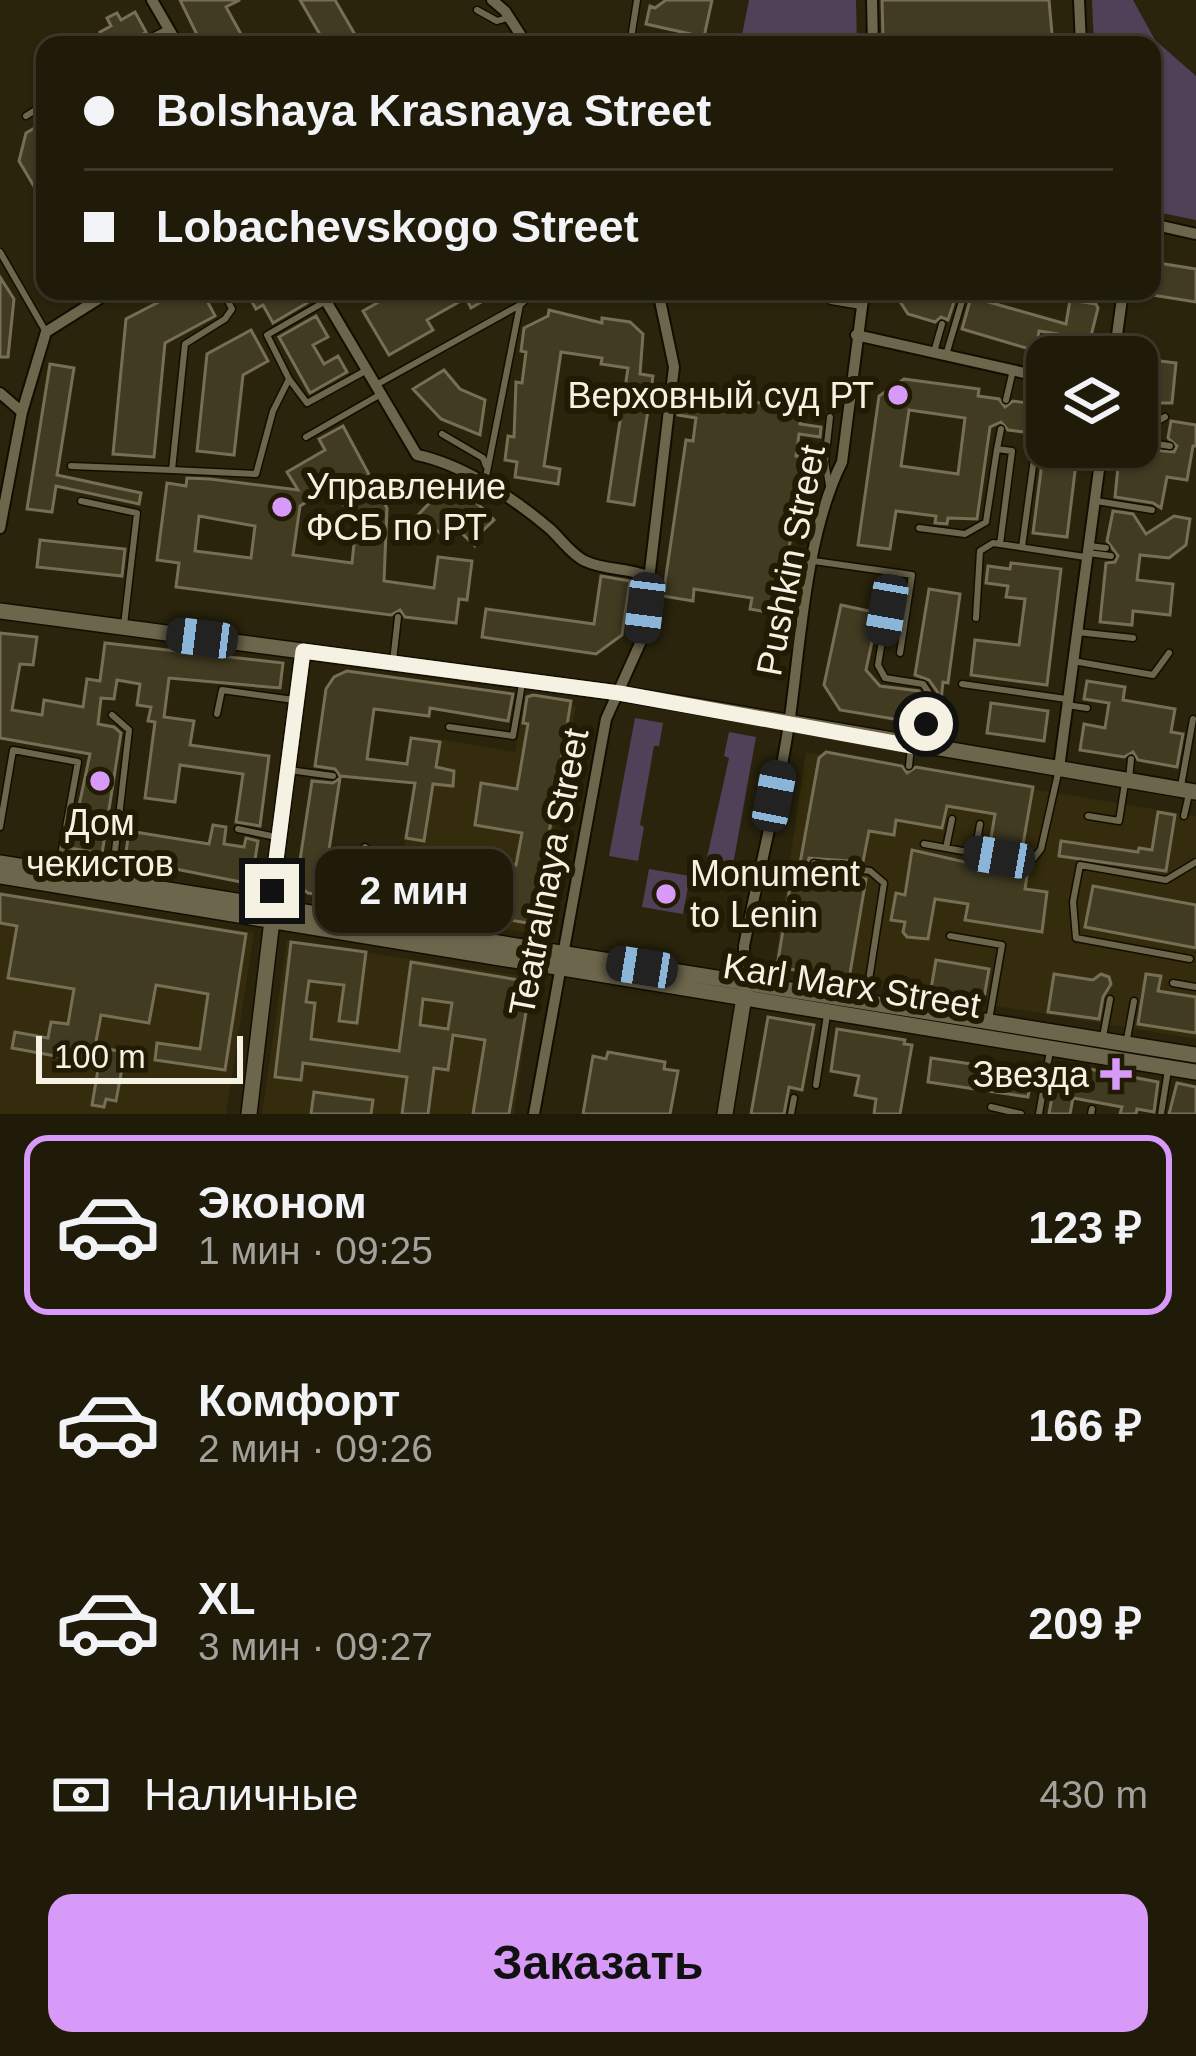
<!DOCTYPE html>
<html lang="ru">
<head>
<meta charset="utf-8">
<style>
	body { margin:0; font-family:Helvetica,sans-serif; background:#2d2817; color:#f1f3f6; height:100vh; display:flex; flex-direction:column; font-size:45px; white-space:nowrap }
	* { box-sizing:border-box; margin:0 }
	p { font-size:39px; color:#a2a19c }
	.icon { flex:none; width:66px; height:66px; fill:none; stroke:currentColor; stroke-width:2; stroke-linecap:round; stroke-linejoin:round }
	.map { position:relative; height:1114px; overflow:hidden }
	.sheet { display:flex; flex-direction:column; background:#201b09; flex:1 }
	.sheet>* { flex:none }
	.guide { position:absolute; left:36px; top:36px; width:1125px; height:264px; border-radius:24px; box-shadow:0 3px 9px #0004,0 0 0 3px #3d392a; display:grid; align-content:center; height:264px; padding:0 48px; background:#201b09 }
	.controls { position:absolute; left:1026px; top:336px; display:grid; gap:24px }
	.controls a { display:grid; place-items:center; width:132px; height:132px; border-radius:24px; background:#201b09; box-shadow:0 3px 9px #0004,0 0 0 3px #3d392a; font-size:60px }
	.scale { position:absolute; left:36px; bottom:30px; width:207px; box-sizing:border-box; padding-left:12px; border:6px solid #f5f2e3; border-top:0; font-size:33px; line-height:42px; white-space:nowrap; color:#f5f2e3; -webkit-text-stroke:9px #211b04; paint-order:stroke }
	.end { position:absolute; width:54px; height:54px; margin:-27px; border:15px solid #f5f2e3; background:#111; box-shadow:0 0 0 6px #111 }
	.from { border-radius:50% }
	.bubble { position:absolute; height:84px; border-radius:24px; background:#201b09; box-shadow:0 3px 9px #0004,0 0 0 3px #3d392a; font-size:39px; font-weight:800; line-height:84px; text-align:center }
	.car { position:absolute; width:36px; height:72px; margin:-36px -18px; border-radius:15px; box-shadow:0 0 9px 3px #0007; background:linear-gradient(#222 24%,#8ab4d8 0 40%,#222 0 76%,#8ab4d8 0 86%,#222 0) }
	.guide b { display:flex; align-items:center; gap:42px; height:114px; font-size:45px }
	.guide b+b { border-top:3px solid #3d392a }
	.guide i { width:30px; height:30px; background:#f1f3f6 }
	ul { padding:21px 0 0; list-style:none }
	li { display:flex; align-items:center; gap:36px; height:180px; margin:0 24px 18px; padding:0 24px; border:6px solid transparent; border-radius:24px }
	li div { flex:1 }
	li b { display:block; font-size:45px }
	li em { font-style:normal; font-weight:800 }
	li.selected { border-color:#d89af8 }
	li>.icon { width:108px; height:108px; stroke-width:1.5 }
	.pay { display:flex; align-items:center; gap:30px; height:132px; padding:0 48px; font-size:45px }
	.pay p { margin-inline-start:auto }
	.button { display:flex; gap:24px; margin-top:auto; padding:24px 48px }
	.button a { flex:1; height:138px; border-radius:24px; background:#d89af8; color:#111; font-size:48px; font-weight:800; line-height:138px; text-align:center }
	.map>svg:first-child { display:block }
	.built { fill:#342c0c }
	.green { fill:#504159 }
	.building { fill:#413b22; stroke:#766f55; stroke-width:3; fill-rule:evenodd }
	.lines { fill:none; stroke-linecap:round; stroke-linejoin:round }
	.lane-casing { stroke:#130d00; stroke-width:9 }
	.street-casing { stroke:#130d00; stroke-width:14 }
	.secondary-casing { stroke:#130d00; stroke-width:18 }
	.lane { stroke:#6c664c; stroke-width:6 }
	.street { stroke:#6c664c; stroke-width:10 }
	.secondary { stroke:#6c664c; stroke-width:15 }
	.route { stroke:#f5f2e3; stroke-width:15 }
	.poi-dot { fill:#d89af8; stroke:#211b04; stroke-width:4.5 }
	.labels { text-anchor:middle; stroke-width:12; stroke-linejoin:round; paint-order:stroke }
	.poi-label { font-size:36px; fill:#f5f2e3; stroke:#211b04; text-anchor:end }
	.street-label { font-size:36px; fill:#f5f2e3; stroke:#211b04 }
</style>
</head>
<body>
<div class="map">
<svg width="1196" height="1114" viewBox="0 0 1196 1114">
	<rect width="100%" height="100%" fill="#2a240c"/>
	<!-- built -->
	<path class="built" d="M526,698L576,706L536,934L391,913L426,737L515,752Z
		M806,752L1196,816V1039L774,969Z
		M0,892L254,933L226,1114H0Z
		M287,940L533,978L514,1114H262Z"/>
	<!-- green -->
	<path class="green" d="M749,0H856L857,45H740Z
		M1092,0H1133L1155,40L1196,76V220L1152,211V45H1094Z
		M635,718L663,723L659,746H654L640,825L644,827L638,861L609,856Z
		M729,732L756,737L731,876L704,871L729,758L724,756Z
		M649,869L690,876L683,914L642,907Z"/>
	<!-- building -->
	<path class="building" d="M180,0H240L226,7L247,45H202Z
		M300,0H335L361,45H326Z
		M666,0H712L704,37L646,24L650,6L655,8Z
		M882,0H1049L1053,45H891L883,37Z
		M135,12L146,32L127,45H108L100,32L111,26L107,18L117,13L121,20Z
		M45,122V205L19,161L26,133Z
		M1152,262L1196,269V302L1152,295Z
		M0,277L14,299L8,357H0Z
		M180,291H202L215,316L165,343L154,457L113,454L126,319Z
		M254,291H301L307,303L273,323L263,305L256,309L248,295Z
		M398,291H500L471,308L466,298L427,320L433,330L389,355L363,311Z
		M898,291H951L957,293L948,320L941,317L935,322L908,314L899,300Z
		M971,297L1066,324L1070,300L1096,304L1098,308L1087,352L1079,357H1055L1058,334L1039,331L1036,351L962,329Z
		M549,310L602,323V318L630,322L643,334L640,374L653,376L634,505L608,501L628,368L601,364L602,358L561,352L544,466L560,469L558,484L515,477L517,462L505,460L508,436L514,437L516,382L522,383L526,352L521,351L524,328L548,316Z
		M316,316L328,337L313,345L324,364L338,356L347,372L310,393L279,337Z
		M251,330L268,361L243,375L234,455L197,451L207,354Z
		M1137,358L1176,363L1172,403H1152L1137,417Z
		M50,364L74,368L57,475L141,493L139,504L56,486L52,512L27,509Z
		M444,370L460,389L485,400L480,435L441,419L413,389Z
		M904,379L979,389L978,396L999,399L1005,407L1013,401L1028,403L1024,432L1008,430L1001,422L990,427L977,519L948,518L947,524L935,523L936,516L896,511L890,549L858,545L879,396ZM909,410L965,418L958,474L901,466Z
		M700,394L802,409L800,424L821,427L820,437L799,434L796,456L803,457L779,614L750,609L752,598L694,589L693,601L663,596L686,440L693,441L696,418L678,415L679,406L698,408Z
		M1171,421L1196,425V446H1193L1187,480L1167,477L1161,508L1153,503L1115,497L1120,447L1174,452L1177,446L1168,438Z
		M343,426L387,508L384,581L434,588L438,557L472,561L467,600L459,599L456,623L405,617L400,610L391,615L176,587L179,563L157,560L167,483L186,486L187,478L210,479L298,490L287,472L325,450L319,439ZM332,486L356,525L352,563L293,555L300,506ZM199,516L255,526L251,558L195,551Z
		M1044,447H1078L1067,537L1033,533Z
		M447,484L467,503L472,498L494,520L474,539V545L452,524L442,535L419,514Z
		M1113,511L1133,514L1146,534L1174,516L1190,519L1186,545L1169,558L1140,555L1137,580L1173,584L1170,615L1133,611L1132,625L1100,622L1106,563L1115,562L1118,556L1107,541Z
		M40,540L125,549L122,576L37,567Z
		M1011,563L1061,569L1047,685L971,675L975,640L1019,645L1025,599L1006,597L1008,586L986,583L988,566L1010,569Z
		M601,576L630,581L622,635L596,654L482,637L486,609L594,624Z
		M929,589L960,594L948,683L943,682L940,710L936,709L938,693L929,680L915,675Z
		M841,605L878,613L866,670L880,686L919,691L923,698L922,707L915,706L912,722L840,710L824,685Z
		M0,633L37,637L33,665L20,664L12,710L42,715L44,700L83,707L87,679L100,681L105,643L283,663L280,688L169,678L164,717L194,721L190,745L269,756L260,826L236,822L243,774L180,765L175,802L145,798L155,722L148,721L151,707L137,705L140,684L117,680L114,699L101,698L98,724L114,727L121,733L102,854L70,848L90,754L0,738Z
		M347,671L513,694L508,721L430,708L429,716L374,709L367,759L407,764L411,738L440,742L436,767L454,771L453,786L433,784L424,841L406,838L415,783L340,776L335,769L315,766L326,689L334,677Z
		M1087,681L1125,687L1123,700L1175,709L1171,732L1183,734L1177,767L1138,760L1133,752L1124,757L1080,750L1084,724L1105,728L1109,703L1084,699Z
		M533,695L571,701L534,924L480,915L489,861L516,865L522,833L475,825L481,783L517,789L528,724L523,723L527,697Z
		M991,703L1048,711L1044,741L987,733Z
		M826,752L902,766L907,773L916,767L1033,787L1022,850L990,844L995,814L947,806L942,828L896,820L894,835L869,831L863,862L809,858L807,865L812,870L866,879L849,979L777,967L793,868L799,869L819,758Z
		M340,778L327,863L354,867L349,899L308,893L298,886L297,880L312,781L333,783Z
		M1158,812L1175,815L1166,871L1059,856L1061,841L1138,852L1139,848L1152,850Z
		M213,825L226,827L224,844L244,847L246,838L258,841L251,884L125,859L129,831L209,844Z
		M912,850L1027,876L1025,889L1047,892L1042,932L965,920L968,904L935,899L928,939L907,937L903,932L905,922L891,920L896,893L905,895Z
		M369,869L470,881L465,915L364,899Z
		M1093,886L1196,905V948L1085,927Z
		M0,894L246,934L225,1070L155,1060L157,1043L200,1049L208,994L156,985L149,1023L101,1015L95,1047L125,1052L116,1101L106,1099L104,1107L92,1105L99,1064L12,1048L15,1032L48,1038L51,1022L68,1024L74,989L8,978L17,926L0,923Z
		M291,942L366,952L357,1023L339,1021L344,985L309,981L306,1002L315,1003L311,1039L399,1051L411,962L531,982L509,1114H473L485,1040L453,1035L448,1070L434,1068L428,1114H402L407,1077L303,1063L301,1080L275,1077ZM423,999L452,1003L448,1029L420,1025Z
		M936,960L989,969L983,1004L930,995Z
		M1054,974L1093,980L1101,974L1109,977L1111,984L1103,997L1099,1019L1048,1012Z
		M1146,974L1161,976L1158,991L1196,997V1033L1138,1024Z
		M768,1017L814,1025L802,1090L789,1087L784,1114H751Z
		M837,1029L905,1040L904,1044L912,1045L900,1114H874L876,1099L855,1095L859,1076L831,1071Z
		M608,1052L665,1062L664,1069L678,1071L670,1114H583L593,1056L606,1059Z
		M931,1058L1032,1073L1028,1097L928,1082Z
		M1058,1063L1158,1082L1154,1112L1137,1109L1136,1114H1120L1122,1107L1073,1098L1070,1114H1049Z
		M1177,1083L1196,1087V1114H1169Z
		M314,1092L373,1100L371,1114H311Z"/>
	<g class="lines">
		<!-- lane casing -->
		<g class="lane-casing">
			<path id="lane" d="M477,10L497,21L510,17
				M136,45L168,29
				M630,45L637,0
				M26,116L45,104
				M0,252L46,332
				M1063,291L1122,300
				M326,301L267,335L289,379L307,403L367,370
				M831,301L861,306
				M934,352L942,324
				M946,355L965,291
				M376,385L520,305
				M1006,400L1013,370
				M1137,432L1165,417
				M442,434L483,458L486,466
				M306,437L381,394
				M1137,441L1170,446
				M997,449L1001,429
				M71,466L172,470L185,344L225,319L232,309L223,291
				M172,470L256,474L273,411L289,379
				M485,482L520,305L535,291
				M829,485L825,462L830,417
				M81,501L137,513L124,625
				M1096,501L1152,510
				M919,528L965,534L986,522L997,449L1012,451L1000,544
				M1089,546L1106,548
				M1022,547L1045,378
				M1088,553L1111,556
				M814,561L912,575L900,653
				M887,610L878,665L885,678L923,684L931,696L923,744
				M976,618L980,551L993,543L1085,557
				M1077,632L1133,638
				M393,661L398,617
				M1073,661L1153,675L1169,653
				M962,684L1066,699
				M1067,705L1087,708
				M217,714L222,690L294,700
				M112,715L129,730L112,877
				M449,727L513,736L522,684
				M909,766L911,746
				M289,770L333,776
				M1129,779L1131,759
				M1181,786L1193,719
				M1088,816L1119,821L1125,783
				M1184,816L1189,794
				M0,827L13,750L78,762L58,871
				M238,829L276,837
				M924,844L1023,862L1034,858L1041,849L1059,769
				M946,848L952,819
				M975,853L980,824
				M814,863L870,871L884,883L866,999
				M353,918L365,847
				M469,935L482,856
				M950,936L1002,945L989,1020
				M1190,959L1076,938L1073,902L1080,865L1166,880L1196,862
				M1173,983L1196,987
				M1103,1037L1110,999
				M1127,1039L1134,1001
				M816,1085L827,1015
				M991,1107L1021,1114
				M791,1114L794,1098
				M1039,1114L1050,1051
				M1091,1114L1092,1109
				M1161,1114L1168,1070"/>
		</g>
		<!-- street casing -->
		<g class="street-casing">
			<path id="street" d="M152,0L178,45
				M492,0L505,11L527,45
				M872,0L873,45
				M1079,0L1081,45
				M1152,224L1196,234
				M320,291L417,455C462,464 515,499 550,529C561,539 572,555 585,561C606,571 628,567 649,577
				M856,335L1047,378
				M1114,357L1123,291
				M0,393L22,412
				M0,528L22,412L46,332L100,298L101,291
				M1059,768L1102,447
				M744,982V946C759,870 779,794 790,717C801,638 806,534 842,462L864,291
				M534,1114L606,719L642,639L674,367L658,291"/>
		</g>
		<!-- secondary casing -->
		<g class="secondary-casing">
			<path id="secondary" d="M0,611L619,693L1196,792
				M0,863L1196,1055
				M0,876L1196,1072
				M249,1114L272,920V891L303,651
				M725,1114L745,991"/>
		</g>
		<!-- lane -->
		<use href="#lane" class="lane"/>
		<!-- street -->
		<use href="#street" class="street"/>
		<!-- secondary -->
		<use href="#secondary" class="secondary"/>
	</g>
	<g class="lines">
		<!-- route -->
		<path class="route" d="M272,891L303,651L619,693L922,748L926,724"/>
	</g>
	<!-- markers -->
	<g class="poi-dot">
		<circle cx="898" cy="395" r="12"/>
		<circle cx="282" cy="507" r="12"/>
		<circle cx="100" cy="781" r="12"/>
		<circle cx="666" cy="894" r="12"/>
		<path d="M1110 1056h12v12h12v12h-12v12h-12v-12h-12v-12h12z"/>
	</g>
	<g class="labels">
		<!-- poi labels -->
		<g class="poi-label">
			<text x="874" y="408">Верховный суд РТ</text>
			<text x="306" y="499" text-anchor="start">Управление<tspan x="306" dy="41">ФСБ по РТ</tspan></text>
			<text x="100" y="835" text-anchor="middle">Дом<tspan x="100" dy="41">чекистов</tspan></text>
			<text x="690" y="886" text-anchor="start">Monument<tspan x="690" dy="41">to Lenin</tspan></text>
			<text x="1089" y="1087">Звезда</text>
		</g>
		<!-- street labels -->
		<g class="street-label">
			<text transform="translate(790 560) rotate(-79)" y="13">Pushkin Street</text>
			<text transform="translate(548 872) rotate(-79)" y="13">Teatralnaya Street</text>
			<text transform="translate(852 985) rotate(9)" y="13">Karl Marx Street</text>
		</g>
	</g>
</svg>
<div class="controls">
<a><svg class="icon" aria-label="layers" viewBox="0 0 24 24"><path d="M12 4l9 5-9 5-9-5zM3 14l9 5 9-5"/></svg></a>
</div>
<div class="scale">100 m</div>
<i class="end from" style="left:926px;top:724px"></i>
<i class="end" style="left:272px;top:891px"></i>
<div class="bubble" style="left:315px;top:849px;width:198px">2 мин</div>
<i class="car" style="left:645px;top:608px;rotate:187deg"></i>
<i class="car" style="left:887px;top:610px;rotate:190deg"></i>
<i class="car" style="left:202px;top:638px;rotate:277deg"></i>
<i class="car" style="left:774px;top:796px;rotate:11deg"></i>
<i class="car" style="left:999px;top:857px;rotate:280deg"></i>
<i class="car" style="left:642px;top:967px;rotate:279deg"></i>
<div class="guide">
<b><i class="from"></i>Bolshaya Krasnaya Street</b>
<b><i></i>Lobachevskogo Street</b>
</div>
</div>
<section class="sheet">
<ul>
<li class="selected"><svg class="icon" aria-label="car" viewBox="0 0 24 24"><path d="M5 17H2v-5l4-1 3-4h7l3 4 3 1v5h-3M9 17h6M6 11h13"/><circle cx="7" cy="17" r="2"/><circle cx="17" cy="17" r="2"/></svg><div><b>Эконом</b><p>1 мин · 09:25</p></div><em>123 ₽</em></li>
<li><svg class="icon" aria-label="car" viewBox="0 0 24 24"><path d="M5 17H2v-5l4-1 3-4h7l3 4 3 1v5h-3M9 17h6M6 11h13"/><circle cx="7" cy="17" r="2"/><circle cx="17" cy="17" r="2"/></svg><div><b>Комфорт</b><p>2 мин · 09:26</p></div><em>166 ₽</em></li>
<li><svg class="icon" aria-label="car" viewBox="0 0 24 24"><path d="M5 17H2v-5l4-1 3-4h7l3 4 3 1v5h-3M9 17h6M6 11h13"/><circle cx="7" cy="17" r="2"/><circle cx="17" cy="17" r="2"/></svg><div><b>XL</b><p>3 мин · 09:27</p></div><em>209 ₽</em></li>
</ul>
<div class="pay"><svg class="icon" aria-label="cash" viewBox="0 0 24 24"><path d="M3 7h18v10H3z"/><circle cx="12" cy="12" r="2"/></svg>Наличные<p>430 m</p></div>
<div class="button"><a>Заказать</a></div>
</section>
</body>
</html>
